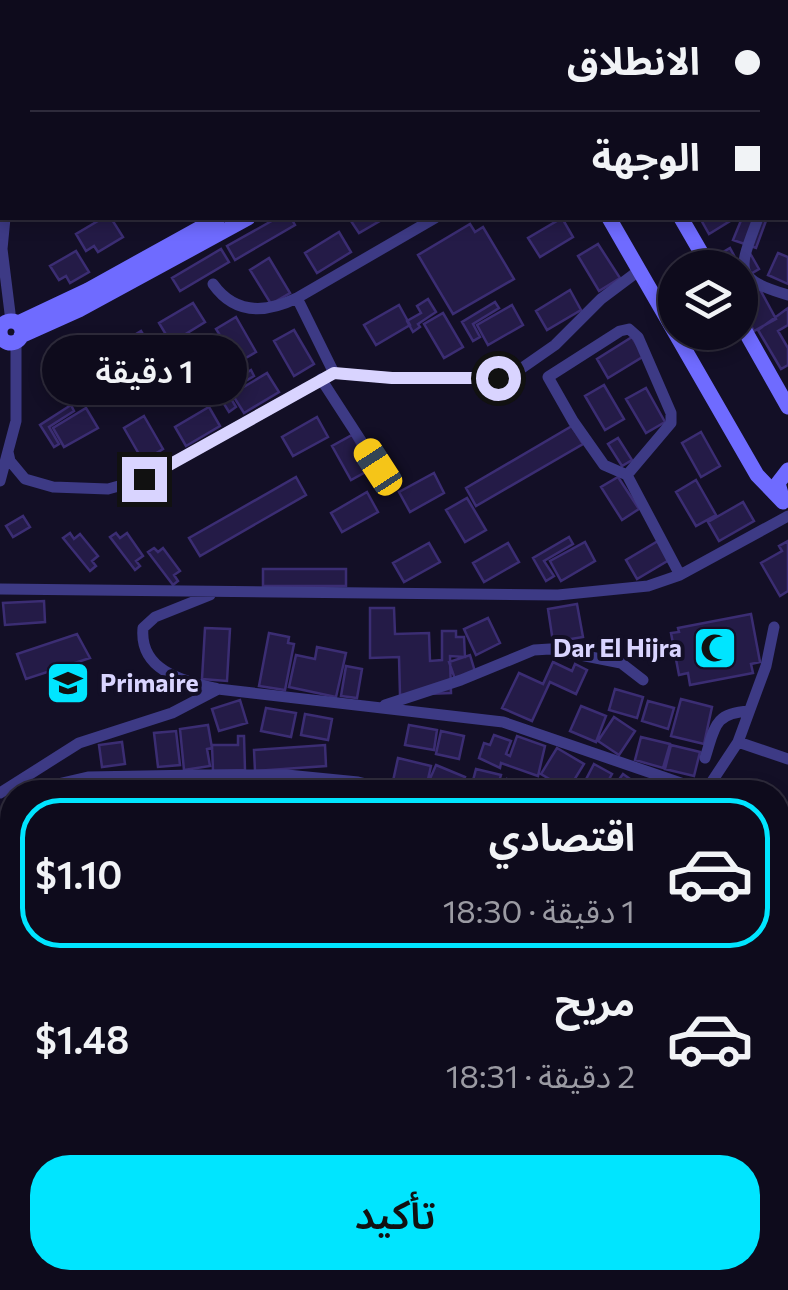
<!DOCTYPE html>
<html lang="ar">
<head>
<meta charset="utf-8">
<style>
	body { margin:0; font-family:Commissioner,"Noto Sans Arabic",sans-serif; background:#1c1929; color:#f1f3f6; direction:rtl; height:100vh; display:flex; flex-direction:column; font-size:38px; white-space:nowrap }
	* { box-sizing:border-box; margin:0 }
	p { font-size:32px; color:#9b9ba3 }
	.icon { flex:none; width:55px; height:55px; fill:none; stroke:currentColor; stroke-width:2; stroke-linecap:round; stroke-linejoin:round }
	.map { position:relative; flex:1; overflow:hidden; direction:ltr }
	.panel { position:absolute; left:0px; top:780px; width:790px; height:510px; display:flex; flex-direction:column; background:#0e0b1c; border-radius:40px 40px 0 0; box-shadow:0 5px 15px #0003,0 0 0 2px #2e2b3b; direction:rtl }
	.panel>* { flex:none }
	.hud { position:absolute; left:0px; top:0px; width:790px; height:220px; box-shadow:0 5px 15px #0003,0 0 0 2px #2e2b3b; direction:rtl; display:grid; align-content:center; height:220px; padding:0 30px; background:#0e0b1c }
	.buttons { position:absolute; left:658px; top:250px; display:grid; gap:20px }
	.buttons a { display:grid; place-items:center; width:100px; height:100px; border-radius:50%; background:#0e0b1c; box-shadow:0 5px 15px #0003,0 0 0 2px #2e2b3b; font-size:50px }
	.end { position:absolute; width:45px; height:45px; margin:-22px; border:12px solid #d9d4ff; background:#111; box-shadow:0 0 0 5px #111 }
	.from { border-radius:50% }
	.bubble { position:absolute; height:70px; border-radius:35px; background:#0e0b1c; box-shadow:0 5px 15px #0003,0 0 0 2px #2e2b3b; font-size:32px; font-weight:600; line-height:70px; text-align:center; direction:rtl }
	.car { position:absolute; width:30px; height:60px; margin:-30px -15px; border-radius:12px; box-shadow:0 0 8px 2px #0007; background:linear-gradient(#f5c518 24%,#345 0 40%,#f5c518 0 76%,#345 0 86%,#f5c518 0) }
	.hud b { display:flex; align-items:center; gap:35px; height:95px; font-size:38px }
	.hud b+b { border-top:2px solid #2e2b3b }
	.hud i { width:25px; height:25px; background:#f1f3f6 }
	ul { padding:18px 0 0; list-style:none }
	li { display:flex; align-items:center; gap:30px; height:150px; margin:0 20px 15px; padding:0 10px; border:5px solid transparent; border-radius:40px }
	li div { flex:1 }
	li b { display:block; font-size:38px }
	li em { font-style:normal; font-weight:600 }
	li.active { border-color:#00e5ff }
	li>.icon { width:90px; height:90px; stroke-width:1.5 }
	.button { display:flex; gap:20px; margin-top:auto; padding:20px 30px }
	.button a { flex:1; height:115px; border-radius:40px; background:#00e5ff; color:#111; font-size:40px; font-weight:600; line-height:115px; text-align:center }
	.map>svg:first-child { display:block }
	.building { fill:#241b47; stroke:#3b2d73; stroke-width:2.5 }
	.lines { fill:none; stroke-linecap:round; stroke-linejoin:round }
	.street { stroke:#3d3a85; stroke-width:11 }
	.secondary { stroke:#6f6bff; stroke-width:15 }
	.route { stroke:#d9d4ff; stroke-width:12 }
	.labels { text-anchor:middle; stroke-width:8; stroke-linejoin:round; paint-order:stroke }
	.poi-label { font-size:25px; font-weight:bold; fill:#d9d4ff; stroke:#130f26; text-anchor:end }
</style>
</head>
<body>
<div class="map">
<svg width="788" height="1290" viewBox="0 0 788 1290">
	<rect width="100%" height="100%" fill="#130f26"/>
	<!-- building -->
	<path class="building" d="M103,218H111L123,237L98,252L94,246L86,251L76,234Z
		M277,218H291L295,225L235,260L227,246Z
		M349,218H385L359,233Z
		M562,218L573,237L540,257L528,238Z
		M700,218H728L730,221L709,234Z
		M742,218H767L756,248L733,240Z
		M470,224L475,232L483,227L514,279L453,314L418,255Z
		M339,232L351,252L317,273L305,253Z
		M598,244L620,278L599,291L578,256Z
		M730,248L738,263L751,255L759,269L744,278L750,288L757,284L776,319L754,331L740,306V268H718L713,258Z
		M221,249L229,262L180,291L172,278Z
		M76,251L89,272L70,283L66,276L59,280L50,266Z
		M778,253L788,257V284L768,275Z
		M269,258L290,293L271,304L250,270Z
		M570,290L581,310L547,330L536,311Z
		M428,299L436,312L418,324L420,327L413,332L407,321L421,313L417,306Z
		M495,302L499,308L473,324L480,337L473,341L462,322Z
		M193,303L205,322L171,343L159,323Z
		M399,305L410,325L376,345L364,325Z
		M512,305L523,325L488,345L477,325Z
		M788,308V325L778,331L788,348V365L781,369L758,330Z
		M443,313L463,347L444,358L424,324Z
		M236,317L256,352L237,363L216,329Z
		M294,330L314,364L294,376L274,341Z
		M141,331L153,351L144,356L147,362L137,368L134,362L122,370L110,350Z
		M632,337L644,356L608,378L597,359Z
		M100,357L120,390L100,402L80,369Z
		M251,370L254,376L227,392L236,407L229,412L216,391Z
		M267,373L279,392L244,413L232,394Z
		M604,385L624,419L605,430L585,396Z
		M646,388L665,422L646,433L626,399Z
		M71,405L74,411L49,427L59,444L54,447L40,425Z
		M209,407L220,426L186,446L175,427Z
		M86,408L98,428L64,447L53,428Z
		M144,416L163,449L143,461L124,428Z
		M317,417L328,437L293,456L282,437Z
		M572,426L583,444L476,506L466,488Z
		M701,432L720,466L701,477L682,443Z
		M352,435L371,469L351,480L332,446Z
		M618,438L632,460L622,466L608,444Z
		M434,473L444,493L410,512L399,492Z
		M296,477L306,495L200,556L189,538Z
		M618,477L639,509L622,520L601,487Z
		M696,480L716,515L696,526L676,492Z
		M367,492L378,512L342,532L331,513Z
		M467,498L486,530L465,542L446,510Z
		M743,502L754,521L719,541L708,522Z
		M23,516L30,527L13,537L6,526Z
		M70,533L74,539L80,534L98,556L92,561L96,566L90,571L63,538Z
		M116,533L120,538L127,533L143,556L136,561L140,566L135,570L110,537Z
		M569,537L573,544L544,561L554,576L546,581L533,558Z
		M658,541L669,560L637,579L626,560Z
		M788,541V591L780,596L761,563L782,551L779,546Z
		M585,542L595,561L561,581L550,561Z
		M429,543L440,562L404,582L393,563Z
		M508,543L519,562L484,582L473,563Z
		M154,548L158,552L163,548L180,571L174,575L178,581L173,585L148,552Z
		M263,569H346V586H263Z
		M44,601L45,622L5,625L3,603Z
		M577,604L583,637L553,642L548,609Z
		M370,608H394L395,634L429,633L430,661L442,660V631H456V637H464L465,657L450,656L451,693L400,695L399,657L370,658Z
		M751,614L760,662L751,664L753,673L690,685L688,673L679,675L671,633L679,632L678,628Z
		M488,618L500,643L476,655L464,629Z
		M205,628L230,629L227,681L202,679Z
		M269,633L289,637L288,643L294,644L285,690L259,686Z
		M77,634L90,658L26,679L17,654Z
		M317,647L346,653L336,697L289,687L296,655L315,659Z
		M470,655L476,675L456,682L449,662Z
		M553,662L572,671L575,664L587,670L576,694L550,682L532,721L502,708L519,673L543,684Z
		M346,666L362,669L357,698L341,696Z
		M615,689L643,697L637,718L609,710Z
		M681,699L712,707L704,744L671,736Z
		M240,700L247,723L219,731L212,709Z
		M648,701L674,708L668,729L642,721Z
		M581,706L606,716L596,742L570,731Z
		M266,708L296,713L291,737L261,731Z
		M305,714L332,719L328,740L301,735Z
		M614,717L635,731L619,755L598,741Z
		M208,725L212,748L207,749L210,766L184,770L180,729Z
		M409,725L437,730L434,750L405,745Z
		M176,731L180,765L158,767L154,733Z
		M441,731L464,736L459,759L436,754Z
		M494,735L511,741L506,754L510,756L517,736L545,746L538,776L501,763L500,768L479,758L484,743L490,745Z
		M238,736H244L245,770L213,771L212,745H238Z
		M641,737L670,744L663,768L635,760Z
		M122,742L125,764L102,767L99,745Z
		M325,745L326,766L255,771L254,750Z
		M671,745L700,752L694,776L665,769Z
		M557,748L584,764L568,790L541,774Z
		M398,758L431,766L426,788L393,781Z
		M594,764L612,774L602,792H591L582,787Z
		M436,765L465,777L459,792H436L426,788Z
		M476,769L501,775L496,792H470Z
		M623,774L640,786L635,792H610Z
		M507,779L531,792H500Z
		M788,902V926L781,931L778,910Z
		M12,952V985L0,988V955Z
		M788,1005V1027L782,1030L778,1023V1012Z
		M0,1157L12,1164L7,1178L0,1174Z
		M107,1278H143L144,1279L121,1290H105L101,1280Z
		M168,1278H182L190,1290H167L165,1286L171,1282Z
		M189,1278H212L214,1280L197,1290Z
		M605,1278H646L649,1280L642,1290H622Z"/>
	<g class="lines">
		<!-- street -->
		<path class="street" d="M228,0H238
			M116,2L120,0
			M753,2L757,0
			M0,114L2,116
			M788,136V135
			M5,218L2,249L11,321
			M758,218C740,268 730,278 788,295
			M213,284C235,315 266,313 297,298
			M334,373L297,298L435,218
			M321,379L378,467
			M8,452L10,461L25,479L53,487L108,489L144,479L334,373L392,378H497L522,368L555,345L601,299L637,272
			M627,475L671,423V413L638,337L629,329L620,331L548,377L573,421L604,465L627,475L680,575
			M0,481L16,421V342
			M0,589L558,595L648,586L680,575L788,516
			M210,595L155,617L143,628C139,672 185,681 218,689
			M385,705L461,680L534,650L550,649L621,663L643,680
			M738,742L766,666L774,627
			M705,758C715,728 713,713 749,711
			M23,792L88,777L198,775H287L358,782L399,792
			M705,792L738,742L788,759
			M0,793L79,743L172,713L218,689L503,722L707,792
			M0,820L12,827
			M0,936L12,934
			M778,952L788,965
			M0,997L12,994
			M778,1112L788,1123
			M0,1144L12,1149
			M0,1210L12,1218
			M42,1278L47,1290
			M150,1278L158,1290
			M226,1278L238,1290
			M268,1278L302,1290
			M372,1278L378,1290
			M581,1278L604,1290"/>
		<!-- secondary -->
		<path class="secondary" d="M594,2L598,0
			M632,2L636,0
			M609,218L757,475L783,502
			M681,218L710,268
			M0 332a11 11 0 1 1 22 0a11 11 0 1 1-22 0Z
			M740,322L788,407
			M18,323L88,290L218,218
			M21,336L79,310L248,218
			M783,501L778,483L788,470"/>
	</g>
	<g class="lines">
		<!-- route -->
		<path class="route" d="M144,479L334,373L392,378H498"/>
	</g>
	<!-- icons -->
	<defs>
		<g id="mosque-square" transform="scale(2.25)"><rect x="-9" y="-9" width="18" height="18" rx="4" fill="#00e5ff" stroke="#130f26"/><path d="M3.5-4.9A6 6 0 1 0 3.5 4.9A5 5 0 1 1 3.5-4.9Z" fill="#111"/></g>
		<g id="school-square" transform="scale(2.25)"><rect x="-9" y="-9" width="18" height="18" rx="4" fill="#00e5ff" stroke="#130f26"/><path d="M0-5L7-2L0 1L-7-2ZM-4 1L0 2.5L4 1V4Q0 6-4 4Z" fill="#111"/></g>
	</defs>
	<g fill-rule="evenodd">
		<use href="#mosque-square" x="715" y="648"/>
		<use href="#school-square" x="68" y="683"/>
	</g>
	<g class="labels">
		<!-- poi labels -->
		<g class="poi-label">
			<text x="682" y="657">Dar El Hijra</text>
			<text x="100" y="692" text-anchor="start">Primaire</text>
		</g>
	</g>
</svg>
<div class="buttons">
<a><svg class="icon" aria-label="layers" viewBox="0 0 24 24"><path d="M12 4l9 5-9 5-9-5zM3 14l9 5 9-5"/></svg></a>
</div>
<i class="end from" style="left:498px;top:378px"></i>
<i class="end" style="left:144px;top:479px"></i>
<div class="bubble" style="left:42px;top:335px;width:205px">1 دقيقة</div>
<i class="car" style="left:378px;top:467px;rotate:327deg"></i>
<div class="hud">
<b><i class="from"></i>الانطلاق</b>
<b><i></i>الوجهة</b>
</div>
<section class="panel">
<ul>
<li class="active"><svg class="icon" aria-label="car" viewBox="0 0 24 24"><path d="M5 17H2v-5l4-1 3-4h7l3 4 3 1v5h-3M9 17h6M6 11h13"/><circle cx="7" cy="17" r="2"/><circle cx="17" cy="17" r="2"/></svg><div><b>اقتصادي</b><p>1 دقيقة · 18:30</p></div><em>$1.10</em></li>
<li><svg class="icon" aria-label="car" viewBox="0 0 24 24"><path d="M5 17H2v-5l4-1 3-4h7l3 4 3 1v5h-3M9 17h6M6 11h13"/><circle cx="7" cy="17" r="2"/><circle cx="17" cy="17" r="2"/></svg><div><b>مريح</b><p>2 دقيقة · 18:31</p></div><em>$1.48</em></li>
</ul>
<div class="button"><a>تأكيد</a></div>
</section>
</div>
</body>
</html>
